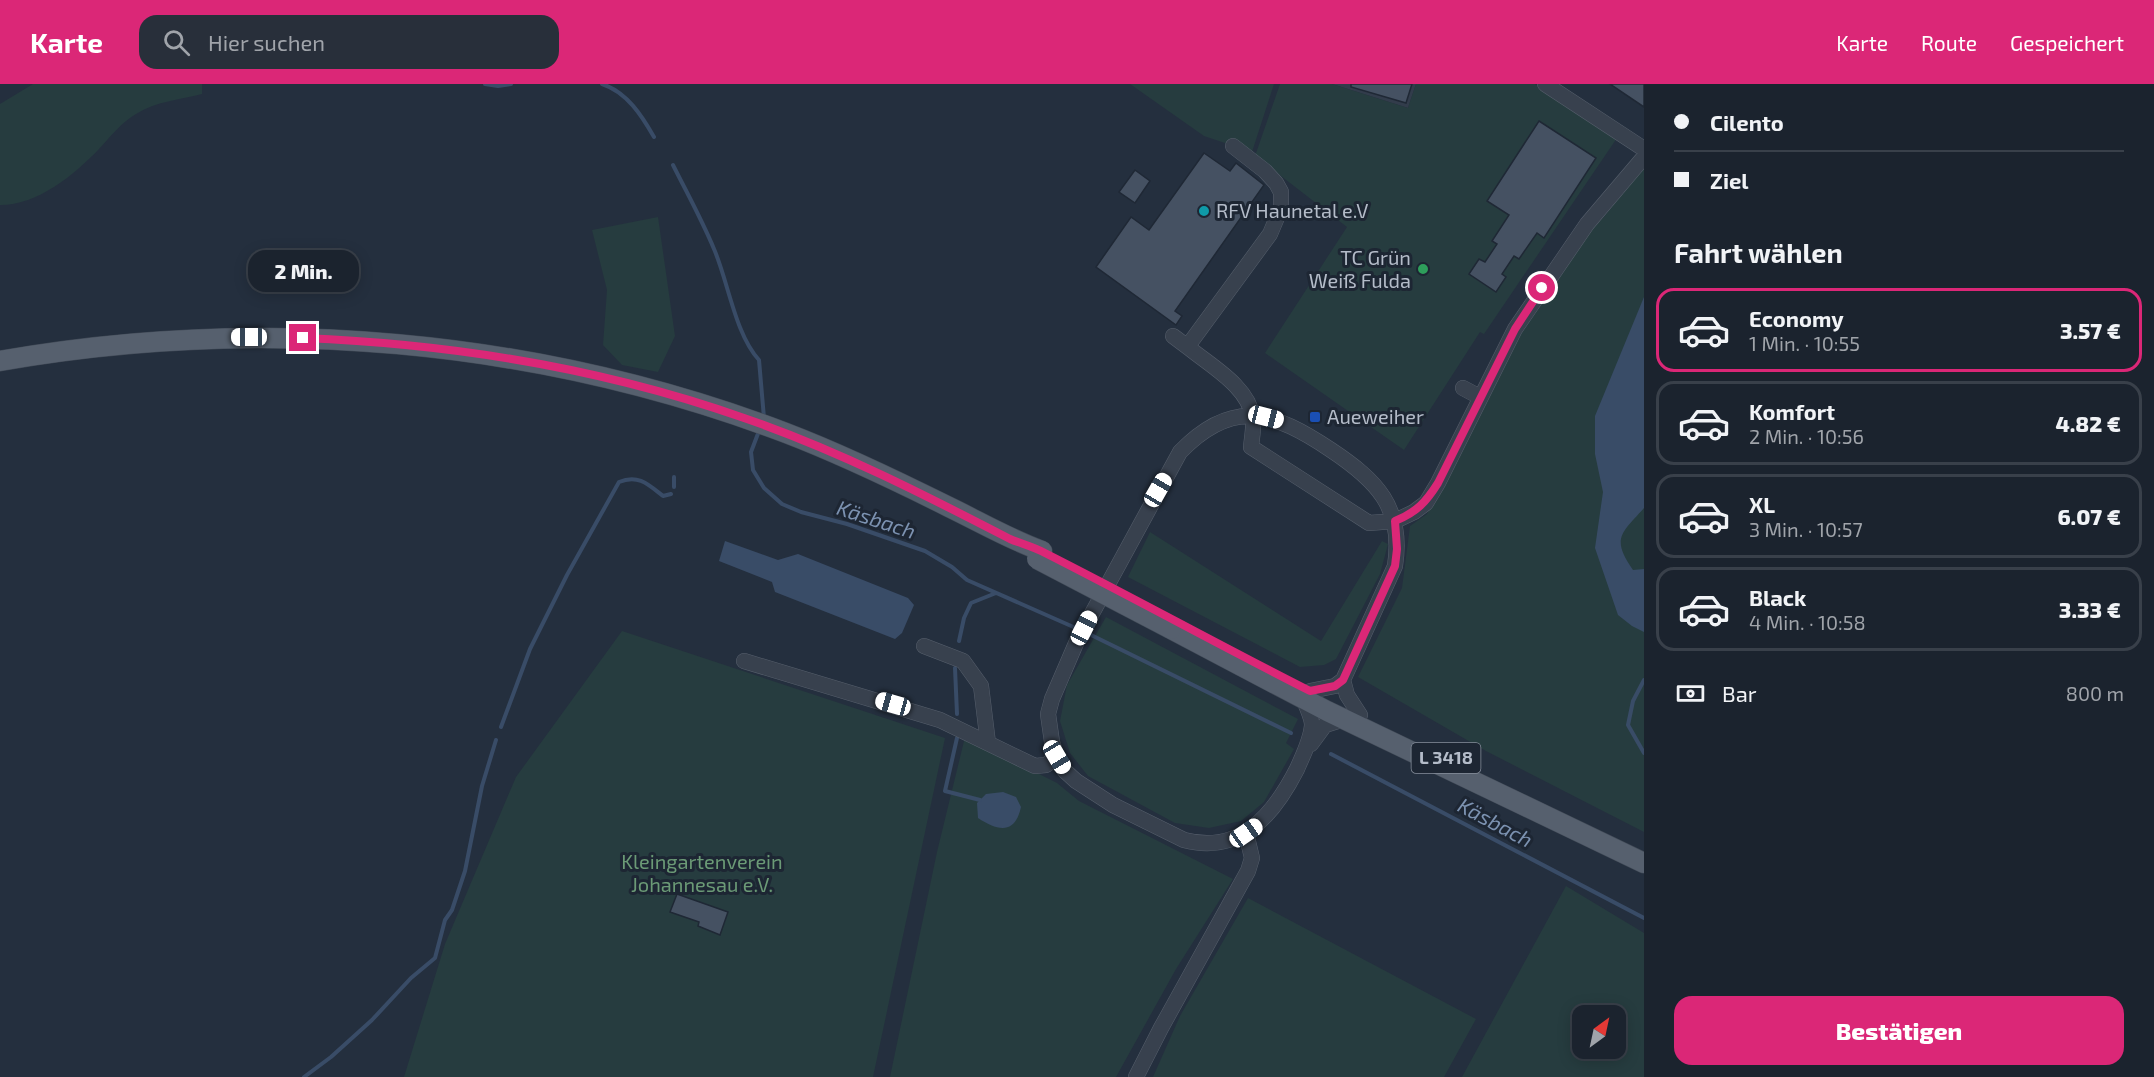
<!DOCTYPE html>
<html lang="de">
<head>
<meta charset="utf-8">
<style>
	body { margin:0; font-family:"Exo 2",sans-serif; background:#282f3a; color:#f1f3f6; height:100vh; display:flex; flex-direction:column; font-size:22px; white-space:nowrap }
	* { box-sizing:border-box; margin:0 }
	p { font-size:20px; color:#a0a4aa }
	.icon { flex:none; width:33px; height:33px; fill:none; stroke:currentColor; stroke-width:2; stroke-linecap:round; stroke-linejoin:round }
	.map { position:relative; flex:1; overflow:hidden }
	.sheet { display:flex; flex-direction:column; background:#1b232e; width:510px }
	.sheet>* { flex:none }
	.banner { display:grid; align-content:center; height:132px; padding:0 30px; background:#1b232e }
	.needle { width:39px; rotate:33deg }
	.buttons { position:absolute; left:1572px; top:921px; display:grid; gap:12px }
	.buttons a { display:grid; place-items:center; width:54px; height:54px; border-radius:12px; background:#1b232e; box-shadow:0 3px 15px #0003,0 0 0 2px #39404a; font-size:30px }
	.end { position:absolute; width:27px; height:27px; margin:-14px; border:8px solid #db2777; background:#fff; box-shadow:0 0 0 3px #fff }
	.from { border-radius:50% }
	.bubble { position:absolute; height:42px; border-radius:18px; background:#1b232e; box-shadow:0 3px 15px #0003,0 0 0 2px #39404a; font-size:20px; font-weight:800; line-height:42px; text-align:center }
	.car { position:absolute; width:18px; height:36px; margin:-18px -9px; border-radius:8px; box-shadow:0 0 4px 2px #0007; background:linear-gradient(#fff 24%,#345 0 40%,#fff 0 76%,#345 0 86%,#fff 0) }
	.banner b { display:flex; align-items:center; gap:21px; height:57px; font-size:22px }
	.banner b+b { border-top:2px solid #39404a }
	.banner i { width:15px; height:15px; background:#f1f3f6 }
	ul { padding:0; list-style:none }
	li { display:flex; align-items:center; gap:18px; height:84px; margin:0 12px 9px; padding:0 18px; border:3px solid #39404a; border-radius:18px }
	li div { flex:1 }
	li b { display:block; font-size:22px }
	li em { font-style:normal; font-weight:800 }
	li.on { border-color:#db2777 }
	li>.icon { width:54px; height:54px; stroke-width:1.5 }
	h2 { padding:0 30px; font-size:27px; line-height:72px }
	.pay { display:flex; align-items:center; gap:15px; height:66px; padding:0 30px; font-size:22px }
	.pay p { margin-inline-start:auto }
	.cta { display:flex; gap:12px; margin-top:auto; padding:12px 30px }
	.cta a { flex:1; height:69px; border-radius:18px; background:#db2777; color:#fff; font-size:24px; font-weight:800; line-height:69px; text-align:center }
	header { display:flex; align-items:center; gap:36px; box-sizing:border-box; height:84px; padding:0 30px; background:#db2777; color:#fff }
	header strong { font-size:28px }
	nav { display:flex; gap:33px; margin-inline-start:auto; font-size:21px }
	.search { width:420px; height:54px; background:#282f3a; display:flex; align-items:center; gap:15px; box-sizing:border-box; padding:0 21px; border-radius:18px; color:#a0a4aa; font-size:22px }
	main { display:flex; flex:1; min-height:0 }
	.map>svg:first-child { display:block }
	.airport { fill:#323c4b }
	.green { fill:#263c3f; fill-rule:evenodd }
	.water { fill:#394c67 }
	.lines { fill:none; stroke-linecap:round; stroke-linejoin:round }
	.stream { stroke:#394c67; stroke-width:4 }
	.building { fill:#455162; stroke:#1f2835; stroke-width:1.5 }
	.minor-casing { stroke:#565f6c; stroke-width:16 }
	.major-casing { stroke:#414a57; stroke-width:21 }
	.minor { stroke:#38414e; stroke-width:15 }
	.major { stroke:#56606e; stroke-width:20 }
	.major-bridge-casing { stroke:#414a57; stroke-width:21; stroke-linecap:butt }
	.major-bridge { stroke:#56606e; stroke-width:20 }
	.route { stroke:#db2777; stroke-width:8 }
	.culture-dot { fill:#0f9aa8; stroke:#1d2633; stroke-width:2 }
	.leisure-dot { fill:#2e9e5b; stroke:#1d2633; stroke-width:2 }
	.transit-dot { fill:#1a4fb4; stroke:#1d2633; stroke-width:2 }
	.labels { text-anchor:middle; stroke-width:6; stroke-linejoin:round; paint-order:stroke }
	.shield { fill:#1d2633; stroke:#878f9c; stroke-width:1.5 }
	.shield-label { font-size:18px; font-weight:bold; fill:#b4bcc9 }
	.poi-label { font-size:20px; fill:#b4bcc9; stroke:#1d2633; text-anchor:start }
	.park-label { font-size:20px; fill:#6b9a76; stroke:#1d2633 }
	.water-label { font-size:21px; font-style:italic; fill:#7c92b1; stroke:#1d2633 }
</style>
</head>
<body>
<header>
<strong>Karte</strong>
<div class="search"><svg class="icon" aria-label="search" viewBox="0 0 24 24"><circle cx="10" cy="10" r="6"/><path d="M15 15l6 6"/></svg>Hier suchen</div>
<nav><a>Karte</a><a>Route</a><a>Gespeichert</a></nav>
</header>
<main>
<div class="map">
<svg width="1644" height="993" viewBox="0 0 1644 993">
	<rect width="100%" height="100%" fill="#242f3e"/>
	<!-- airport -->
	<path class="airport" d="M1332,0H1416L1408,24Z"/>
	<!-- green -->
	<path class="green" d="M33,0H202V10C180,16 156,17 136,30C121,39 110,53 99,65C74,91 38,121 0,121V20Z
		M1130,0H1274L1252,68L1204,52Z
		M1280,0H1332L1408,24L1416,0H1535L1617,54L1484,250L1480,248L1404,366L1265,269L1347,143L1255,72Z
		M1644,81V748L1486,667L1358,593L1402,504L1410,442L1427,430L1517,252L1588,146L1603,134Z
		M658,133L675,252L658,288L622,281L603,261L607,206L592,146Z
		M1150,448L1321,557L1382,457L1388,460L1380,490L1336,575L1324,581L1300,583L1128,493Z
		M1106,533L1298,635L1286,659L1294,665L1264,718L1241,737L1209,744L1175,739L1088,692L1070,669L1060,637L1067,601Z
		M622,547L945,654L873,993H404L445,860L516,693Z
		M965,653L1057,699L1079,717L1233,795L1176,885L1116,993H890L937,768Z
		M1566,802L1644,849V993H1462ZM1582,932H1616V964H1582Z
		M1248,814L1476,935L1444,993H1153L1180,932Z"/>
	<!-- water -->
	<path class="water" d="M1644,213V424C1621,450 1611,454 1633,486L1644,485V548L1632,542L1618,531L1595,464L1603,408L1595,370V332Z
		M725,457L778,476L798,470L908,514L914,521L902,549L895,555L775,508L772,498L719,477Z
		M1003,708L1016,713L1021,723C1015,751 998,747 978,734L977,719L986,710Z"/>
	<g class="lines">
		<!-- stream -->
		<path class="stream" d="M485,0L498,2L511,0
			M602,0C627,8 642,32 654,53
			M673,81C687,109 702,136 714,165C728,197 735,250 759,276L764,334
			M759,347L751,368L753,386L764,404L782,420L801,428L847,440L925,467L952,483L967,496L1078,545
			M674,403V393
			M1085,548L1291,649
			M959,557L964,534L971,519L996,509
			M955,584L957,630
			M1644,596L1633,617L1628,641L1644,669
			M501,643L530,565L567,491L619,398C638,390 648,400 663,412L671,410
			M957,654L945,707L980,716
			M1331,670L1644,834
			M304,993L331,973L372,936L411,894L435,874L445,836L452,826L465,787L482,702L496,656"/>
	</g>
	<!-- building -->
	<path class="building" d="M1351,0H1412L1406,19L1351,3Z
		M1610,0H1644V23Z
		M1539,37L1596,74L1544,154L1537,149L1519,175L1514,172L1502,190L1506,193L1496,208L1469,190L1479,175L1485,178L1497,160L1492,157L1509,131L1487,117Z
		M1204,69L1230,87L1236,79L1264,101L1175,227L1182,232L1176,241L1096,183L1131,133L1149,146Z
		M1135,86L1150,97L1135,119L1119,108Z
		M677,810L728,828L720,851L698,842L699,838L670,828Z"/>
	<g class="lines">
		<!-- minor casing -->
		<g class="minor-casing">
			<path id="minor" d="M1545,0L1644,65
				M1233,62L1265,87L1276,99L1281,108V124L1270,150L1190,259L1189,264C1211,282 1249,303 1253,334C1254,343 1252,353 1251,363L1369,439L1395,437L1414,428L1426,419L1438,399L1515,245L1587,140L1644,73
				M1173,252L1189,264
				M1463,304L1480,313
				M924,562L963,577L981,602L988,659
				M744,577L940,636L1035,682L1046,681L1057,673
				M1343,596L1347,611L1360,631
				M1304,615C1306,623 1312,633 1312,641C1311,656 1303,671 1297,685C1274,730 1241,771 1184,756L1113,721L1076,697L1065,687L1057,673L1052,658L1048,630L1052,615L1077,557L1180,368C1233,313 1274,328 1331,366C1376,396 1404,423 1395,482L1343,596L1335,602L1310,607
				M1311,660L1325,641L1344,635
				M1136,993L1161,944L1248,787L1252,774L1246,749"/>
		</g>
		<!-- major casing -->
		<g class="major-casing">
			<path id="major" d="M0,277C263,231 535,254 786,349C841,370 895,396 949,423C980,438 1009,455 1042,467
				M1171,545L1327,627L1644,779"/>
		</g>
		<!-- minor -->
		<use href="#minor" class="minor"/>
		<!-- major -->
		<use href="#major" class="major"/>
		<!-- major-bridge casing -->
		<g class="major-bridge-casing">
			<path id="major-bridge" d="M1037,475L1171,545"/>
		</g>
		<!-- major-bridge -->
		<use href="#major-bridge" class="major-bridge"/>
	</g>
	<g class="lines">
		<!-- route -->
		<path class="route" d="M303,254C453,260 602,284 744,334C837,366 923,410 1010,455C1022,460 1034,463 1045,469C1134,514 1221,562 1310,607L1335,602L1343,596L1395,482L1397,465L1395,437C1417,428 1426,418 1438,399L1515,245L1542,204"/>
	</g>
	<!-- markers -->
	<circle class="culture-dot" cx="1204" cy="127" r="6"/>
	<circle class="leisure-dot" cx="1423" cy="185" r="6"/>
	<rect class="transit-dot" x="1309" y="327" width="12" height="12" rx="3"/>
	<g class="labels">
		<!-- shield labels -->
		<rect class="shield" x="1411.5" y="659" width="69" height="30" rx="4.5"/>
		<g class="shield-label">
			<text x="1446" y="680">L 3418</text>
		</g>
		<!-- poi labels -->
		<g class="poi-label">
			<text x="1216" y="134">RFV Haunetal e.V</text>
			<text x="1411" y="181" text-anchor="end">TC Grün<tspan x="1411" dy="23">Weiß Fulda</tspan></text>
			<text x="1327" y="340">Aueweiher</text>
		</g>
		<!-- park labels -->
		<g class="park-label">
			<text x="702" y="785">Kleingartenverein<tspan x="702" dy="23">Johannesau e.V.</tspan></text>
		</g>
		<!-- water labels -->
		<g class="water-label">
			<text transform="translate(876 436) rotate(18)" y="7">Käsbach</text>
			<text transform="translate(1495 739) rotate(28)" y="7">Käsbach</text>
		</g>
	</g>
</svg>
<div class="buttons">
<a><svg class="needle" viewBox="-14 -14 28 28"><path d="M0-13l5 13h-10z" fill="#e53935"/><path d="M0 13l5-13h-10z" fill="#a0a4aa"/></svg></a>
</div>
<i class="end from" style="left:1542px;top:204px"></i>
<i class="end" style="left:303px;top:254px"></i>
<div class="bubble" style="left:248px;top:166px;width:111px">2 Min.</div>
<i class="car" style="left:249px;top:253px;rotate:270deg"></i>
<i class="car" style="left:1266px;top:333px;rotate:104deg"></i>
<i class="car" style="left:1158px;top:406px;rotate:30deg"></i>
<i class="car" style="left:1084px;top:544px;rotate:27deg"></i>
<i class="car" style="left:893px;top:620px;rotate:286deg"></i>
<i class="car" style="left:1057px;top:673px;rotate:149deg"></i>
<i class="car" style="left:1246px;top:749px;rotate:55deg"></i>
</div>
<section class="sheet">
<div class="banner">
<b><i class="from"></i>Cilento</b>
<b><i></i>Ziel</b>
</div>
<h2>Fahrt wählen</h2>
<ul>
<li class="on"><svg class="icon" aria-label="car" viewBox="0 0 24 24"><path d="M5 17H2v-5l4-1 3-4h7l3 4 3 1v5h-3M9 17h6M6 11h13"/><circle cx="7" cy="17" r="2"/><circle cx="17" cy="17" r="2"/></svg><div><b>Economy</b><p>1 Min. · 10:55</p></div><em>3.57 €</em></li>
<li><svg class="icon" aria-label="car" viewBox="0 0 24 24"><path d="M5 17H2v-5l4-1 3-4h7l3 4 3 1v5h-3M9 17h6M6 11h13"/><circle cx="7" cy="17" r="2"/><circle cx="17" cy="17" r="2"/></svg><div><b>Komfort</b><p>2 Min. · 10:56</p></div><em>4.82 €</em></li>
<li><svg class="icon" aria-label="car" viewBox="0 0 24 24"><path d="M5 17H2v-5l4-1 3-4h7l3 4 3 1v5h-3M9 17h6M6 11h13"/><circle cx="7" cy="17" r="2"/><circle cx="17" cy="17" r="2"/></svg><div><b>XL</b><p>3 Min. · 10:57</p></div><em>6.07 €</em></li>
<li><svg class="icon" aria-label="car" viewBox="0 0 24 24"><path d="M5 17H2v-5l4-1 3-4h7l3 4 3 1v5h-3M9 17h6M6 11h13"/><circle cx="7" cy="17" r="2"/><circle cx="17" cy="17" r="2"/></svg><div><b>Black</b><p>4 Min. · 10:58</p></div><em>3.33 €</em></li>
</ul>
<div class="pay"><svg class="icon" aria-label="cash" viewBox="0 0 24 24"><path d="M3 7h18v10H3z"/><circle cx="12" cy="12" r="2"/></svg>Bar<p>800 m</p></div>
<div class="cta"><a>Bestätigen</a></div>
</section>
</main>
</body>
</html>
